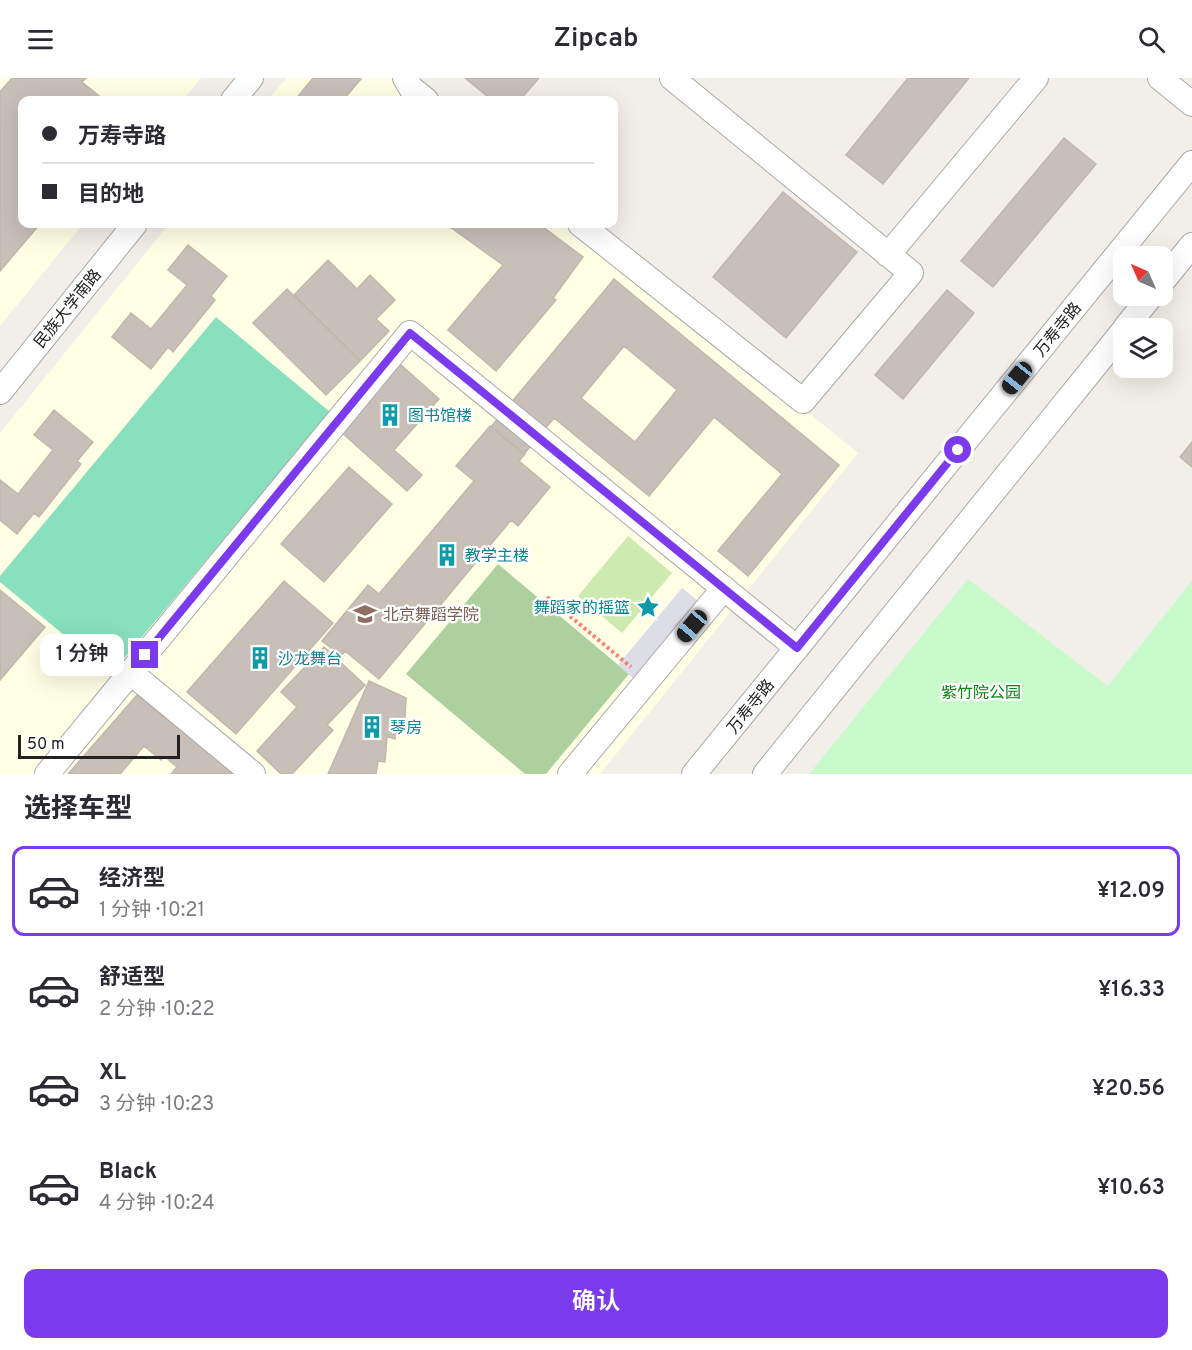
<!DOCTYPE html>
<html lang="zh">
<head>
<meta charset="utf-8">
<style>
	body { margin:0; font-family:Overpass,"Noto Sans SC",sans-serif; background:#f2f2f3; color:#2b2b33; height:100vh; display:flex; flex-direction:column; font-size:22px; white-space:nowrap }
	* { box-sizing:border-box; margin:0 }
	p { font-size:20px; color:#7c7c81 }
	.icon { flex:none; width:33px; height:33px; fill:none; stroke:currentColor; stroke-width:2; stroke-linecap:round; stroke-linejoin:round }
	.map { position:relative; height:696px; overflow:hidden }
	.panel { display:flex; flex-direction:column; background:#fff; flex:1 }
	.panel>* { flex:none }
	.hud { position:absolute; left:18px; top:18px; width:600px; height:132px; border-radius:12px; box-shadow:0 6px 24px #0002; display:grid; align-content:center; height:132px; padding:0 24px; background:#fff }
	.needle { width:39px; rotate:315deg }
	.fabs { position:absolute; left:1113px; top:168px; display:grid; gap:12px }
	.fabs a { display:grid; place-items:center; width:60px; height:60px; border-radius:12px; background:#fff; box-shadow:0 6px 24px #0002; font-size:30px }
	.scale { position:absolute; left:18px; bottom:15px; width:162px; box-sizing:border-box; padding-left:6px; border:3px solid #222; border-top:0; font-size:16px; line-height:21px; white-space:nowrap; color:#222; -webkit-text-stroke:4px #fff; paint-order:stroke }
	.end { position:absolute; width:27px; height:27px; margin:-14px; border:8px solid #7c3aed; background:#fff; box-shadow:0 0 0 3px #fff }
	.from { border-radius:50% }
	.bubble { position:absolute; height:42px; border-radius:12px; background:#fff; box-shadow:0 6px 24px #0002; font-size:20px; font-weight:600; line-height:42px; text-align:center }
	.car { position:absolute; width:18px; height:36px; margin:-18px -9px; border-radius:8px; box-shadow:0 0 4px 2px #0007; background:linear-gradient(#222 24%,#8ab4d8 0 40%,#222 0 76%,#8ab4d8 0 86%,#222 0) }
	.hud b { display:flex; align-items:center; gap:21px; height:57px; font-size:22px }
	.hud b+b { border-top:2px solid #e1e1e2 }
	.hud i { width:15px; height:15px; background:#2b2b33 }
	ul { padding:0; list-style:none }
	li { display:flex; align-items:center; gap:18px; height:90px; margin:0 12px 9px; padding:0 12px; border:3px solid transparent; border-radius:12px }
	li div { flex:1 }
	li b { display:block; font-size:22px }
	li em { font-style:normal; font-weight:600 }
	li.on { border-color:#7c3aed }
	li>.icon { width:54px; height:54px; stroke-width:1.5 }
	h2 { padding:0 24px; font-size:27px; line-height:72px }
	.cta { display:flex; gap:12px; margin-top:auto; padding:12px 24px }
	.cta a { flex:1; height:69px; border-radius:12px; background:#7c3aed; color:#fff; font-size:24px; font-weight:600; line-height:69px; text-align:center }
	header { display:flex; justify-content:space-between; align-items:center; height:78px; padding:0 24px; background:#fff; font-size:27px; font-weight:600 }
	.map>svg:first-child { display:block }
	.education { fill:#ffffe5 }
	.grass { fill:#cdebb0 }
	.forest { fill:#add19e }
	.park { fill:#c8facc }
	.pitch { fill:#88e0be }
	.plaza { fill:#dddde8 }
	.building { fill:#c7bfb8; stroke:#c4b6ab; stroke-width:1.5; fill-rule:evenodd }
	.lines { fill:none; stroke-linecap:round; stroke-linejoin:round }
	.minor-casing { stroke:#a9a9a9; stroke-width:26 }
	.path { stroke:#fa8072; stroke-width:4; stroke-dasharray:3 3; stroke-linecap:butt }
	.minor { stroke:#fff; stroke-width:24 }
	.route { stroke:#7c3aed; stroke-width:8 }
	.labels { text-anchor:middle; stroke-width:4.5; stroke-linejoin:round; paint-order:stroke }
	.street-label { font-size:16px; fill:#222; stroke:#fff }
	.culture-label { font-size:16px; fill:#0d838f; stroke:#fff; text-anchor:start }
	.education-label { font-size:16px; fill:#785e54; stroke:#fff; text-anchor:start }
	.park-label { font-size:16px; fill:#0c8416; stroke:#fff }
</style>
</head>
<body>
<header><svg class="icon" aria-label="menu" viewBox="0 0 24 24"><path d="M4 6h16M4 12h16M4 18h16"/></svg>Zipcab<svg class="icon" aria-label="search" viewBox="0 0 24 24"><circle cx="10" cy="10" r="6"/><path d="M15 15l6 6"/></svg></header>
<div class="map">
<svg width="1192" height="696" viewBox="0 0 1192 696">
	<rect width="100%" height="100%" fill="#f2efe9"/>
	<!-- education -->
	<path class="education" d="M0,0H201L183,22H22V146H83L0,248Z
		M286,0H398L425,22H268Z
		M169,146H576L858,375L600,696H0V355Z"/>
	<!-- grass -->
	<path class="grass" d="M628,458L672,495L622,555L578,518Z"/>
	<!-- forest -->
	<path class="forest" d="M498,486L629,596L546,696H525L406,596Z"/>
	<!-- park -->
	<path class="park" d="M968,501L1108,608L1192,503V696H809Z"/>
	<!-- pitch -->
	<path class="pitch" d="M216,239L330,334L111,596L0,504V498Z"/>
	<!-- plaza -->
	<path class="plaza" d="M682,510L712,534L647,612L618,587Z"/>
	<!-- building -->
	<path class="building" d="M12,0H86L82,4L104,22H22V146H40L0,193V14Z
		M313,0H360L361,1L343,22H295Z
		M465,0H539L520,22H492Z
		M908,0H969L883,106L846,77Z
		M1064,60L1096,86L993,209L961,183Z
		M783,114L857,174L786,260L713,199Z
		M446,146H539L583,179L553,220L556,222L496,293L448,252L503,187Z
		M188,167L227,198L211,218L215,222L173,274L168,269L151,291L112,259L131,235L151,251L187,207L168,192Z
		M328,182L357,211L370,197L395,222L376,241L389,253L360,283L294,217Z
		M614,201L839,387L748,498L718,473L782,396L714,339L649,418L554,340L524,376L491,349ZM624,268L677,312L635,364L581,320Z
		M287,211L360,283L326,317L253,245Z
		M947,212L974,235L903,321L875,297Z
		M400,286L439,321L394,372L422,397L407,413L340,353Z
		M54,332L93,364L77,383L81,386L39,439L34,435L17,456L0,442V402L18,416L53,372L34,357Z
		M490,348L525,376L519,383L550,409L518,448L511,442L379,601L345,573L341,578L322,563L368,507L379,516L474,403L456,388Z
		M1192,364V389L1180,379Z
		M349,389L392,426L324,504L281,466Z
		M284,503L333,545L236,656L187,614Z
		M0,512L45,549L0,602Z
		M324,569L365,607L327,647L333,652L292,696H281L257,673L297,629L281,614Z
		M369,603L406,620L405,640L397,639L395,661L387,658L385,684L378,683L376,696H328Z
		M137,617L163,639L168,634L234,692L231,696H171L177,689L164,678L161,682L144,668L120,696H68Z"/>
	<g class="lines">
		<!-- minor casing -->
		<g class="minor-casing">
			<path id="minor" d="M405,0L411,10L426,22
				M1160,0L1192,26
				M233,22L251,0
				M580,146L803,323L911,195L672,0
				M888,177L1036,0
				M1162,204L1192,167
				M1125,250L1151,218
				M0,314L135,146
				M130,594L253,696
				M47,696L410,255L797,570
				M570,696L724,510
				M694,696L1192,85
				M765,696L1124,252"/>
		</g>
		<!-- path -->
		<path class="path" d="M547,519L631,589"/>
		<!-- minor -->
		<use href="#minor" class="minor"/>
	</g>
	<g class="lines">
		<!-- route -->
		<path class="route" d="M145,577L410,255L797,570L958,372"/>
	</g>
	<!-- icons -->
	<defs>
		<g id="building-bare" transform="scale(1.8)"><path d="M-4-6H4V6H1V3H-1V6H-4ZM-2.5-4.3h1.7v1.8h-1.7ZM.8-4.3h1.7v1.8H.8ZM-2.5-1h1.7V.8h-1.7ZM.8-1h1.7V.8H.8Z" fill="#0f9aa8" stroke="#fff" stroke-width="2.5" paint-order="stroke"/></g>
		<g id="sight-bare" transform="scale(1.8)"><path d="M0-6L1.8-2.2L6-1.7L2.9 1.2L3.7 5.4L0 3.3L-3.7 5.4L-2.9 1.2L-6-1.7L-1.8-2.2Z" fill="#0f9aa8" stroke="#fff" stroke-width="2.5" paint-order="stroke"/></g>
		<g id="university-bare" transform="scale(1.8)"><path d="M0-5L7-2L0 1L-7-2ZM-4 1L0 2.5L4 1V4Q0 6-4 4Z" fill="#8d6e63" stroke="#fff" stroke-width="2.5" paint-order="stroke"/></g>
	</defs>
	<g fill-rule="evenodd">
		<use href="#building-bare" x="390" y="337"/>
		<use href="#building-bare" x="447" y="477"/>
		<use href="#sight-bare" x="648" y="529"/>
		<use href="#university-bare" x="365" y="536"/>
		<use href="#building-bare" x="260" y="580"/>
		<use href="#building-bare" x="372" y="649"/>
	</g>
	<g class="labels">
		<!-- street labels -->
		<g class="street-label">
			<text transform="translate(67 230) rotate(-51)" y="6">民族大学南路</text>
			<text transform="translate(1057 251) rotate(-51)" y="6">万寿寺路</text>
			<text transform="translate(750 628) rotate(-51)" y="6">万寿寺路</text>
		</g>
		<!-- culture labels -->
		<g class="culture-label">
			<text x="408" y="343">图书馆楼</text>
			<text x="465" y="483">教学主楼</text>
			<text x="630" y="535" text-anchor="end">舞蹈家的摇篮</text>
			<text x="278" y="586">沙龙舞台</text>
			<text x="390" y="655">琴房</text>
		</g>
		<!-- education labels -->
		<g class="education-label">
			<text x="383" y="542">北京舞蹈学院</text>
		</g>
		<!-- park labels -->
		<g class="park-label">
			<text x="981" y="620">紫竹院公园</text>
		</g>
	</g>
</svg>
<div class="fabs">
<a><svg class="needle" viewBox="-14 -14 28 28"><path d="M0-13l5 13h-10z" fill="#e53935"/><path d="M0 13l5-13h-10z" fill="#7c7c81"/></svg></a>
<a><svg class="icon" aria-label="layers" viewBox="0 0 24 24"><path d="M12 4l9 5-9 5-9-5zM3 14l9 5 9-5"/></svg></a>
</div>
<div class="scale">50 m</div>
<i class="end from" style="left:958px;top:372px"></i>
<i class="end" style="left:145px;top:577px"></i>
<div class="bubble" style="left:40px;top:556px;width:84px">1 分钟</div>
<i class="car" style="left:1017px;top:300px;rotate:219deg"></i>
<i class="car" style="left:692px;top:548px;rotate:220deg"></i>
<div class="hud">
<b><i class="from"></i>万寿寺路</b>
<b><i></i>目的地</b>
</div>
</div>
<section class="panel">
<h2>选择车型</h2>
<ul>
<li class="on"><svg class="icon" aria-label="car" viewBox="0 0 24 24"><path d="M5 17H2v-5l4-1 3-4h7l3 4 3 1v5h-3M9 17h6M6 11h13"/><circle cx="7" cy="17" r="2"/><circle cx="17" cy="17" r="2"/></svg><div><b>经济型</b><p>1 分钟 · 10:21</p></div><em>¥12.09</em></li>
<li><svg class="icon" aria-label="car" viewBox="0 0 24 24"><path d="M5 17H2v-5l4-1 3-4h7l3 4 3 1v5h-3M9 17h6M6 11h13"/><circle cx="7" cy="17" r="2"/><circle cx="17" cy="17" r="2"/></svg><div><b>舒适型</b><p>2 分钟 · 10:22</p></div><em>¥16.33</em></li>
<li><svg class="icon" aria-label="car" viewBox="0 0 24 24"><path d="M5 17H2v-5l4-1 3-4h7l3 4 3 1v5h-3M9 17h6M6 11h13"/><circle cx="7" cy="17" r="2"/><circle cx="17" cy="17" r="2"/></svg><div><b>XL</b><p>3 分钟 · 10:23</p></div><em>¥20.56</em></li>
<li><svg class="icon" aria-label="car" viewBox="0 0 24 24"><path d="M5 17H2v-5l4-1 3-4h7l3 4 3 1v5h-3M9 17h6M6 11h13"/><circle cx="7" cy="17" r="2"/><circle cx="17" cy="17" r="2"/></svg><div><b>Black</b><p>4 分钟 · 10:24</p></div><em>¥10.63</em></li>
</ul>
<div class="cta"><a>确认</a></div>
</section>
</body>
</html>
